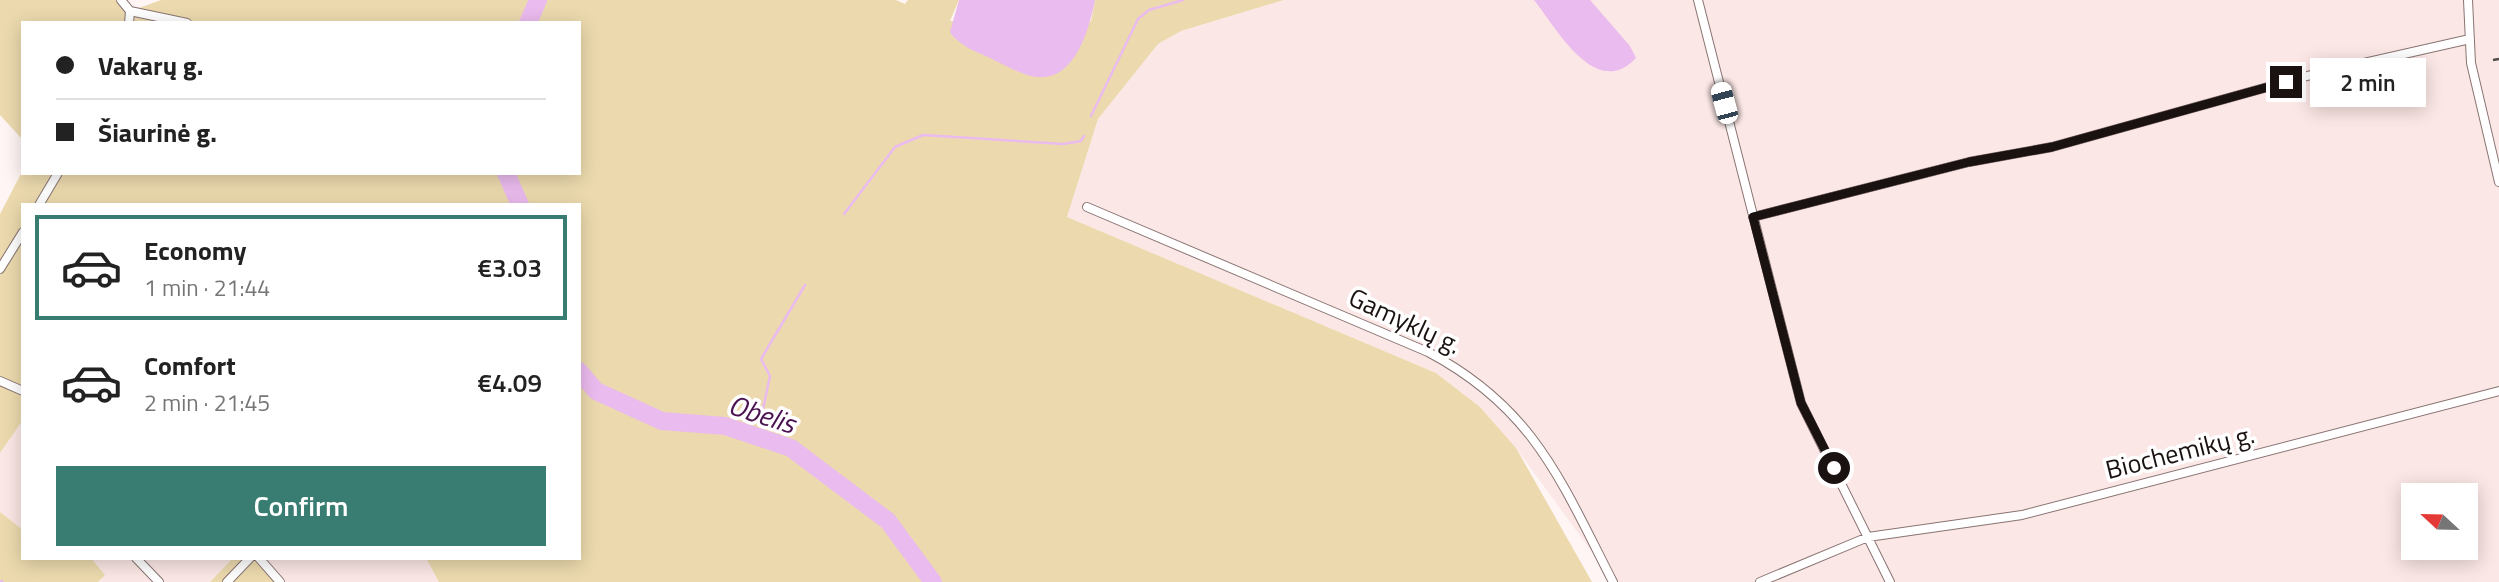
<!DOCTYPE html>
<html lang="en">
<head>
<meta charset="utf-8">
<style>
	body { margin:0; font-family:"Titillium Web",sans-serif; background:#f6f6f6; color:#222; height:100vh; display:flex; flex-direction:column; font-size:26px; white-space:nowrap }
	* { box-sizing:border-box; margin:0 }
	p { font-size:23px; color:#767676 }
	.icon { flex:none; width:38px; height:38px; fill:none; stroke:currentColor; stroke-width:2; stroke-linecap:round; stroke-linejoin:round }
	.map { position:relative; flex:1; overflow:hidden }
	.side { position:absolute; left:21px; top:203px; width:560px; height:357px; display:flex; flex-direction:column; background:#fff; border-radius:0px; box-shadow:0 4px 18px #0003 }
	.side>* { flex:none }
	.guide { position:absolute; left:21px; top:21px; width:560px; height:154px; border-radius:0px; box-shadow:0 4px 18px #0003; display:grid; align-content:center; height:154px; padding:0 35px; background:#fff }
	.needle { width:46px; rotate:292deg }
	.tools { position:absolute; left:2401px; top:483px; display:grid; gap:14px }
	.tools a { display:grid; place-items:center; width:77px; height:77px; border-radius:0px; background:#fff; box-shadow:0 4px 18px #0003; font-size:35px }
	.end { position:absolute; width:32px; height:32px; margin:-16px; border:9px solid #1a1211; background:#fff; box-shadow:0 0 0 4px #fff }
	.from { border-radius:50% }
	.bubble { position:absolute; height:49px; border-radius:0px; background:#fff; box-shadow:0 4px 18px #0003; font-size:23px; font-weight:600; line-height:49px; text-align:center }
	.car { position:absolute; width:21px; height:42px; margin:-21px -10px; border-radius:9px; box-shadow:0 0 5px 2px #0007; background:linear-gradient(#fff 24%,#345 0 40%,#fff 0 76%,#345 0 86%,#fff 0) }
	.guide b { display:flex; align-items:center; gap:24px; height:66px; font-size:26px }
	.guide b+b { border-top:2px solid #e0e0e0 }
	.guide i { width:18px; height:18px; background:#222 }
	ul { padding:12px 0 0; list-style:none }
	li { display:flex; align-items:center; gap:21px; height:105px; margin:0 14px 10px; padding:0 21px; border:4px solid transparent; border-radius:0px }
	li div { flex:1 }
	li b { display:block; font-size:26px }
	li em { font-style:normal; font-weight:600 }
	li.selected { border-color:#397d72 }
	li>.icon { width:63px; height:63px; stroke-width:1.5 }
	.button { display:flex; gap:14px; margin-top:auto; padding:14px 35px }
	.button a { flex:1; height:80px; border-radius:0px; background:#397d72; color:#fff; font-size:28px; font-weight:600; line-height:80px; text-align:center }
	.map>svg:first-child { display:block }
	.built { fill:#fbe7e5; fill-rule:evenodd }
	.green { fill:#ecdaae }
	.water { fill:#eabbee }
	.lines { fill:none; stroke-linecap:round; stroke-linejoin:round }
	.stream { stroke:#eabbee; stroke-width:2.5 }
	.river { stroke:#eabbee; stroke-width:18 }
	.minor-casing { stroke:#897472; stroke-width:10 }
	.minor { stroke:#fff; stroke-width:8 }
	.rail { stroke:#524a49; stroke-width:2.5; stroke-dasharray:14 7; stroke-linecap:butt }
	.route { stroke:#1a1211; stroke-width:9 }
	.labels { text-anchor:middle; stroke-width:7; stroke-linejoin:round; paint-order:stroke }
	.street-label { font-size:26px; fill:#1a1211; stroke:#fff }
	.water-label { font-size:28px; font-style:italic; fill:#4a1250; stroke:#fff }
</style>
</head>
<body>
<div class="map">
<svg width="2499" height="582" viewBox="0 0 2499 582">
	<rect width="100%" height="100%" fill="#fef5f4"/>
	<!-- built -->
	<path class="built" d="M1284,0H2499V582H1614L1516,448L1480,407L1436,373L1067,217L1098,119L1158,44L1181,31ZM2413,495H2466V548H2413Z
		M23,420V530L0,512V453Z
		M91,558H233L210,582H98L105,575Z
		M259,558H426L439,582H280Z"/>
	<!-- green -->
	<path class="green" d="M0,0H121L131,11L161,0H896L905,4L908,0H959L950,21H1091L1095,0H1284L1181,31L1158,44L1098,119L1067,217L1436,373L1480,407L1516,448L1592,582H439L426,558H579V205H23V420L0,453V214L23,170V173H579V23H23V140L0,115Z
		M0,512L23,530V558H91L105,575L98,582H0Z
		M233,558H259L280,582H210Z"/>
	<!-- water -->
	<path class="water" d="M959,0H1095C1090,26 1077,74 1045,77C1028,79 1009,67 994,60C978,52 960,47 950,32Z
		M1534,0H1590L1630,46L1636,58C1596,101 1557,29 1534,0Z"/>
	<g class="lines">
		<!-- stream -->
		<path class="stream" d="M1091,116L1138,19L1149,10L1183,0
			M844,214L895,147L923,135L1063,144L1081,141L1084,136
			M763,439V409L770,376L761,359L805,285
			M1,582L2,581"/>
		<!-- river -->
		<path class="river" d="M528,23L538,0
			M506,173L520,205
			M579,371L596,391L662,421L725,426L791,448L888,521L933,582"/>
		<!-- minor casing -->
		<g class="minor-casing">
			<path id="minor" d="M121,0L130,11L187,23
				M1698,0L1801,403L1890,582
				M2468,0L2471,63L2499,182
				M129,23L130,11
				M39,205L58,173
				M1087,207L1428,352C1534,408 1561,481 1613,582
				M1753,217L1969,162L2052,147L2311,75L2470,39
				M0,269L23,232
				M0,381L23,391
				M136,558L159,582
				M259,558L280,582
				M227,582L250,558
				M1760,582L1868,537L2022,515L2499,391"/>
		</g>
		<!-- minor -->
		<use href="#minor" class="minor"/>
		<!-- rail -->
		<path class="rail" d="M2493,60L2499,59"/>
	</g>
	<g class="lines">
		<!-- route -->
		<path class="route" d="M1834,468L1801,403L1753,217L1969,162L2052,147L2286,82"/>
	</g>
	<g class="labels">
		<!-- street labels -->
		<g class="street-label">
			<text transform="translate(1405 321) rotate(25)" y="9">Gamyklų g.</text>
			<text transform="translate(2180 452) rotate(-14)" y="9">Biochemikų g.</text>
		</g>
		<!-- water labels -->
		<g class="water-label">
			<text transform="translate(762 414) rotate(18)" y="10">Obelis</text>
		</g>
	</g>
</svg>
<div class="tools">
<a><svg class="needle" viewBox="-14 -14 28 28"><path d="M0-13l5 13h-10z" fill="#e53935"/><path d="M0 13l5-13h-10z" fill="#767676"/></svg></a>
</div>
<i class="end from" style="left:1834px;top:468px"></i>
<i class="end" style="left:2286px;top:82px"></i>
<div class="bubble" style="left:2310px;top:58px;width:116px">2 min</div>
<i class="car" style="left:1724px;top:103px;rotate:345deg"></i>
<div class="guide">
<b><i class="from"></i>Vakarų g.</b>
<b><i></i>Šiaurinė g.</b>
</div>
<section class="side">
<ul>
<li class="selected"><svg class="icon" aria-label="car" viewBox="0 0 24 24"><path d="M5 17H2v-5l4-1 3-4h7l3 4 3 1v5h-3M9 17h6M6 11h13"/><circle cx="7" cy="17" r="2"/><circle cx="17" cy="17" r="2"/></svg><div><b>Economy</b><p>1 min · 21:44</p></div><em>€3.03</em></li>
<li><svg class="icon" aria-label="car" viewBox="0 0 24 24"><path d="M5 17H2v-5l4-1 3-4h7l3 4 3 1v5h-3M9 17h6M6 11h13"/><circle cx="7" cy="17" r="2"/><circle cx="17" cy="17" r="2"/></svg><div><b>Comfort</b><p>2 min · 21:45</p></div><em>€4.09</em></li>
</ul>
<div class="button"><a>Confirm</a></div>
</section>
</div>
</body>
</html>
